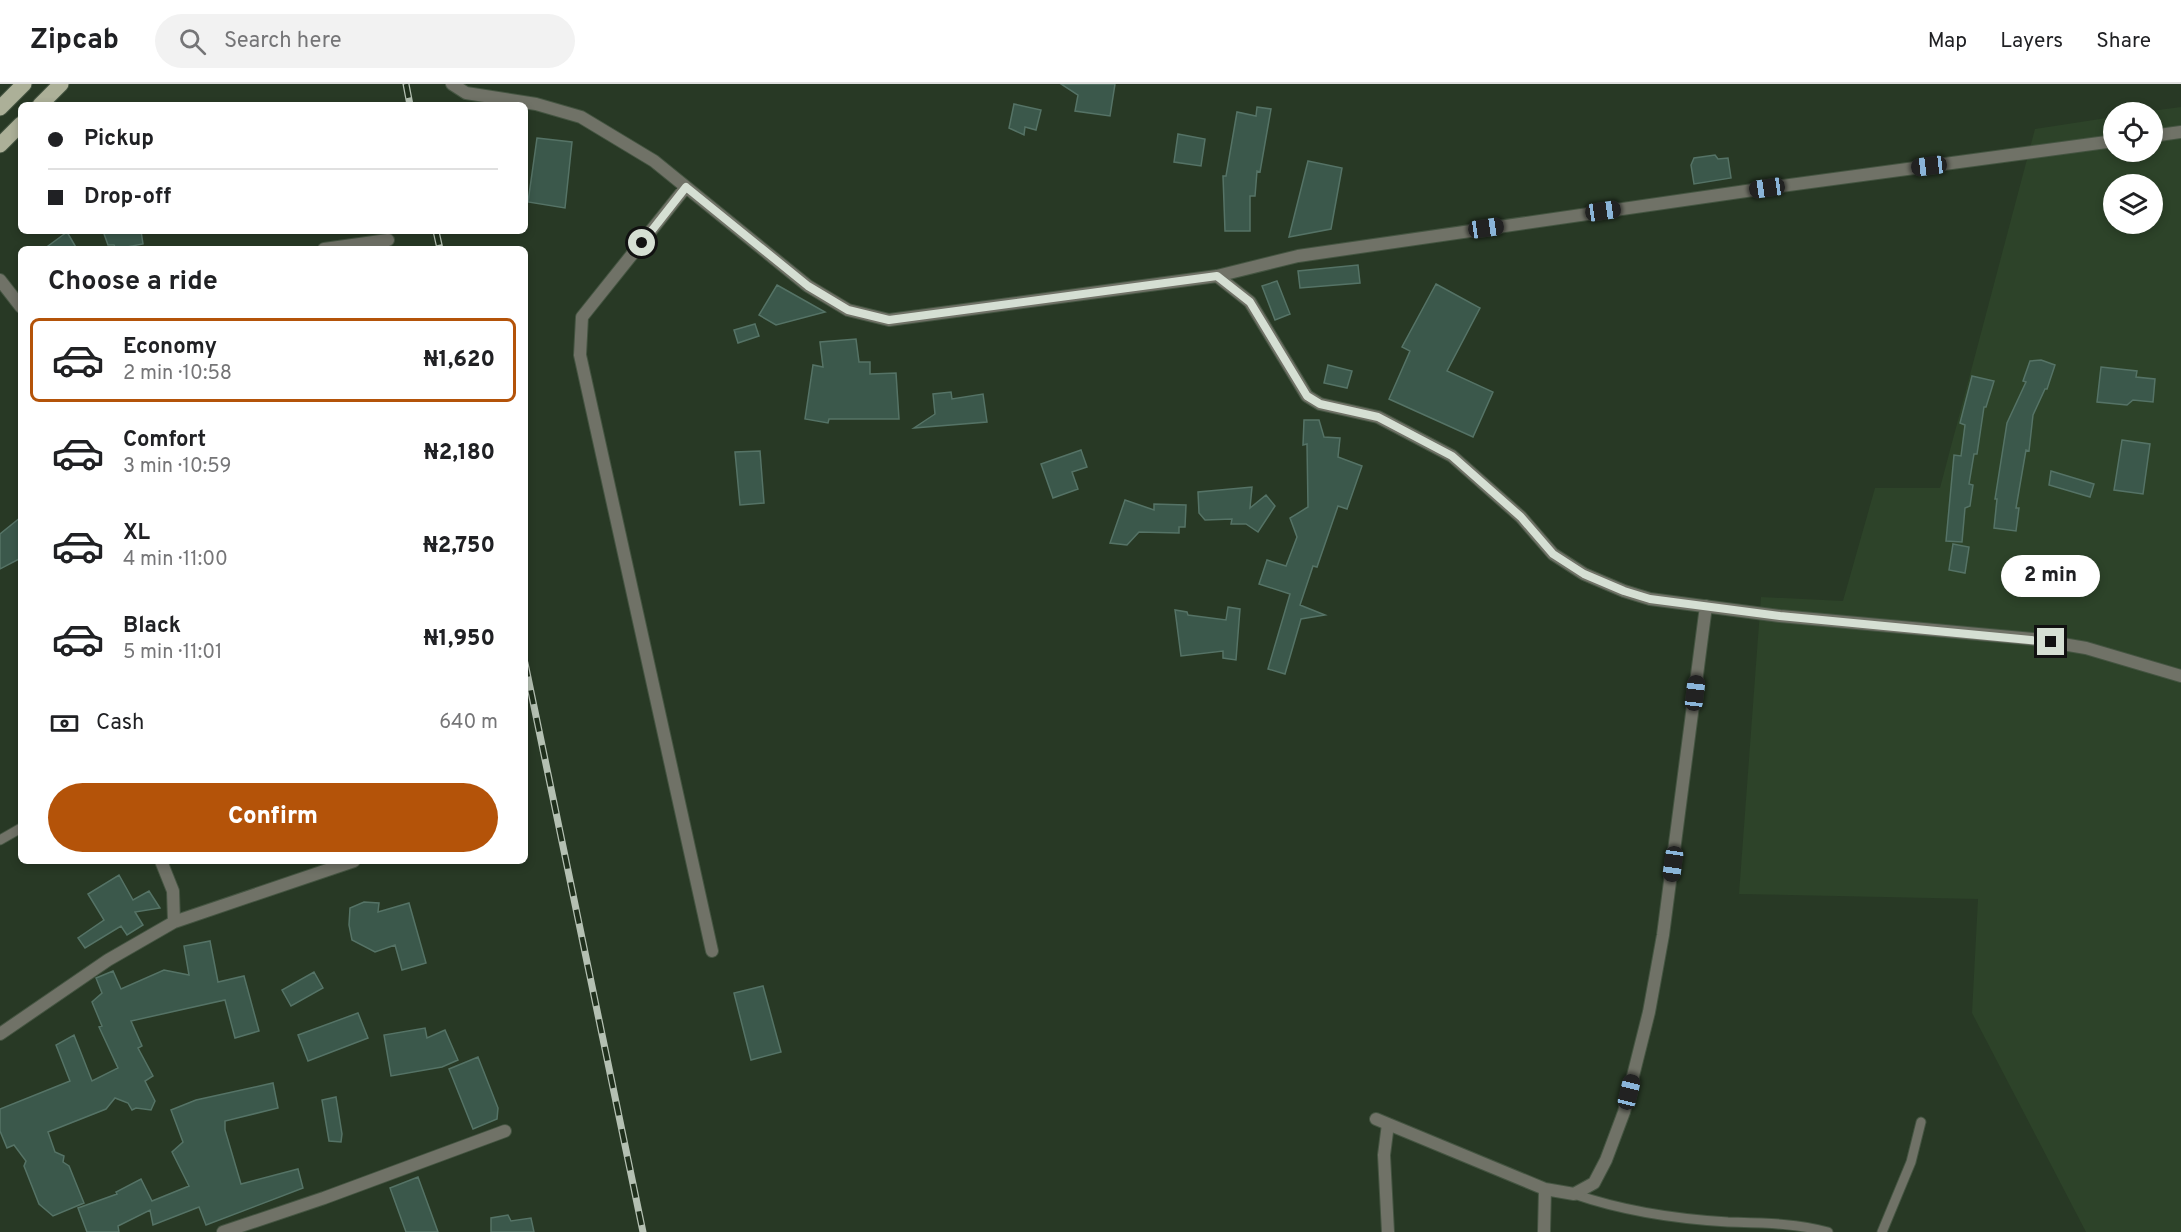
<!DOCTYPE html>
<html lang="en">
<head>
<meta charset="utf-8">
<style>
	body { margin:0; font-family:Overpass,sans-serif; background:#f2f2f2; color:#202124; height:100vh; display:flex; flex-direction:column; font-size:22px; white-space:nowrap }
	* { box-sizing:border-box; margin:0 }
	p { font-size:20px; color:#757577 }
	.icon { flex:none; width:33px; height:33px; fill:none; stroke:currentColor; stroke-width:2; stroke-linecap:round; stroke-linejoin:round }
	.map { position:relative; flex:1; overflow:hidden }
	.panel { position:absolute; left:18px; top:162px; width:510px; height:618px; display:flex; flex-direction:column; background:#fff; border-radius:9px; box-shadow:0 3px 9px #0003 }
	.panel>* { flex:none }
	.banner { position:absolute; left:18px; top:18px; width:510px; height:132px; border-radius:9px; box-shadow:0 3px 9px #0003; display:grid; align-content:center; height:132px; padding:0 30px; background:#fff }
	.fabs { position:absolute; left:2103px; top:18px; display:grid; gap:12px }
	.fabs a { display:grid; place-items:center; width:60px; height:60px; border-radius:50%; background:#fff; box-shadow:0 3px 9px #0003; font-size:30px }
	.end { position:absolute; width:27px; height:27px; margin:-14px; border:8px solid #d5dfd3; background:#111; box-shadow:0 0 0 3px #111 }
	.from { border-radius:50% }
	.bubble { position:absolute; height:42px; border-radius:21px; background:#fff; box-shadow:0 3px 9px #0003; font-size:20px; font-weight:800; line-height:42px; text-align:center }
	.car { position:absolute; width:18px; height:36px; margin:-18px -9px; border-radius:8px; box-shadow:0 0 4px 2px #0007; background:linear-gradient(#222 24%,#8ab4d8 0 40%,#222 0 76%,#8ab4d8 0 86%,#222 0) }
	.banner b { display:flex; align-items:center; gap:21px; height:57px; font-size:22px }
	.banner b+b { border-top:2px solid #e0e0e0 }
	.banner i { width:15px; height:15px; background:#202124 }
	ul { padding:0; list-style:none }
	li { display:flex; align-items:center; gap:18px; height:84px; margin:0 12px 9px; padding:0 18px; border:3px solid transparent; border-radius:9px }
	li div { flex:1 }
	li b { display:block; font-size:22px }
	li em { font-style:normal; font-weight:800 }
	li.active { border-color:#b45309 }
	li>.icon { width:54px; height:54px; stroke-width:1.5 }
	h2 { padding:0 30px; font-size:27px; line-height:72px }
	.pay { display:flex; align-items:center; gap:15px; height:66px; padding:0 30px; font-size:22px }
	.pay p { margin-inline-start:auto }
	.button { display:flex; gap:12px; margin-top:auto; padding:12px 30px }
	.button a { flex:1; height:69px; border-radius:36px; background:#b45309; color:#fff; font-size:24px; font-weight:800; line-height:69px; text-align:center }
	header { display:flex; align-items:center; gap:36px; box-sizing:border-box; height:84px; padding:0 30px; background:#fff; border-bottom:2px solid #e0e0e0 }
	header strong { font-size:28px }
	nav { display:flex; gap:33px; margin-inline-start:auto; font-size:21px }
	.search { width:420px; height:54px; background:#f2f2f2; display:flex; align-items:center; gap:15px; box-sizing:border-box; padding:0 21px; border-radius:33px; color:#757577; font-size:22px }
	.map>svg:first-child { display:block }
	.built { fill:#2d4329; fill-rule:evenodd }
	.building { fill:#3b584b; stroke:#557366; stroke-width:1.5 }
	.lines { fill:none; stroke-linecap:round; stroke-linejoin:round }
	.service-casing { stroke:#445441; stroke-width:11 }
	.minor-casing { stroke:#445441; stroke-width:14 }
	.primary-casing { stroke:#445441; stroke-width:17 }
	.service { stroke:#707267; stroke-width:9 }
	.minor { stroke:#707267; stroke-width:12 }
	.primary { stroke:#acb098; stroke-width:15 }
	.rail-casing { stroke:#b4c0b2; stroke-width:7 }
	.rail { stroke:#1f2f1c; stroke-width:4.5; stroke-dasharray:14; stroke-linecap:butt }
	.route { stroke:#d5dfd3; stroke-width:8 }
</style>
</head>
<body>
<header>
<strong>Zipcab</strong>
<div class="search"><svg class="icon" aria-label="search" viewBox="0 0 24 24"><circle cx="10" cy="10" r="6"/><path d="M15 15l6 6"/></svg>Search here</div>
<nav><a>Map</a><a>Layers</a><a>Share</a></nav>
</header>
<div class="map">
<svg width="2181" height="1148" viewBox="0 0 2181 1148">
	<rect width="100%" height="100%" fill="#283925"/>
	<!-- built -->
	<path class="built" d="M2181,23V1148H2086L1972,929L1978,815L1739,810L1761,513L1843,517L1875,404H1940L2035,45L2113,33L2114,68H2152V28H2143ZM2114,100H2152V140H2114Z"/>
	<!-- building -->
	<path class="building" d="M1061,0H1115L1110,32L1075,27L1078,11Z
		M1014,20L1041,26L1036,46L1025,43L1024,51L1009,44Z
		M1257,23L1271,25L1260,88L1257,87L1255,112H1250V147H1225L1223,92H1226L1237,28L1256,32Z
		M1178,50L1205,55L1201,82L1174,78Z
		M537,54L572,58L565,124L528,118Z
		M1715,71L1718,75L1728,74L1731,94L1694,100L1691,81L1694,74Z
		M1308,77L1342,84L1331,145L1289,153Z
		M103,147H141L143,160L116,165L114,161H108Z
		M67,148L77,165H44Z
		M1358,181L1360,199L1300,204L1298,187Z
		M1277,197L1290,230L1275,236L1262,202Z
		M1436,200L1480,224L1447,287L1493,308L1473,353L1389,315L1410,267L1402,263Z
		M777,201L825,228L776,241L759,231Z
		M755,240L759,252L738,259L734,246Z
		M856,255L859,278H870V290L896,289L899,335H829L828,339L805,335L813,281L823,283L820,258Z
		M2041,276L2055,281L2047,305H2045L2033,331L2029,367L2026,366L2016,424H2019L2016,447L1994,444L1997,415H1995L2007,339L2026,298L2023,297L2030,277Z
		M1328,281L1352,287L1347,304L1324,299Z
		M2101,283L2137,287L2136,293L2155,295L2153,318L2133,316L2127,321L2097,318Z
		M1972,292L1994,297L1986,323H1984L1977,370H1974L1969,400L1973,401L1970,422L1965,424L1962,458L1946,457L1954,371L1961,372L1965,341L1960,339Z
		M951,308L952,315L983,310L987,338L914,344L935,330L933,310Z
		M1304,336H1319L1324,353L1340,354L1338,373L1362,382L1347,425L1338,422L1317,483L1313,482L1300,521L1325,531L1301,535L1285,590L1268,585L1290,510L1259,500L1267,476L1286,482L1297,453L1290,434L1308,423L1307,360L1303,361Z
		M2122,356L2150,360L2143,410L2114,406Z
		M1081,366L1087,383L1072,388L1078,405L1053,414L1041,380Z
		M760,367L764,419L740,421L735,368Z
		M2051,387L2094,400L2090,413L2049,401Z
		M1252,403L1250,424L1266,411L1275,422L1258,448L1246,440H1231L1232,435L1205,436L1199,429L1198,408Z
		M1125,416L1154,426V420L1186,421L1185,443H1179V449L1139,448L1127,461L1110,459Z
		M21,433V474L0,485V450Z
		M1953,460L1969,463L1965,489L1949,486Z
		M1228,523L1240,525L1236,576L1223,574V567L1181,572L1175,526L1187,528L1188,531L1226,536Z
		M119,791L133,816L149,807L160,824L135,828L143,841L127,851L121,842L85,864L78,854L104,836L88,810Z
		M364,818L379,819L378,828L409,819L426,879L402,886L395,861L375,868L352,856L349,841L350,824Z
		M210,857L218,898L244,892L259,947L235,954L225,916L131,937L142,962L138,964L153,992L145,997L155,1017L151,1026L136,1024L132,1026L128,1019L115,1014L106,1025L48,1048L55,1068L64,1072L63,1078L69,1082L84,1119L53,1132L39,1120L24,1082L26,1077L14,1061L7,1064L0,1047V1025L70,997L56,961L74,951L92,997L118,984L99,943L102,942L92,918L102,909L96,894L113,887L121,905L164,886L189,891L184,862Z
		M314,888L323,904L291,922L282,906Z
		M763,902L781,968L751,976L734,909Z
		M358,929L368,954L308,977L298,951Z
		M425,944L427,954L445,946L458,976L442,983L391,992L384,951Z
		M478,973L498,1024L497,1035L473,1045L449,985Z
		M273,999L278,1024L225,1037V1046L241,1100L298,1085L303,1104L206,1141L199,1123L153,1141L150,1126L118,1142L119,1148H87L78,1124L117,1110L116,1108L141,1095L152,1117L189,1102L172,1068L183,1058L171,1026L196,1016Z
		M336,1013L342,1050L341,1058L329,1057L322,1016Z
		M418,1093L438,1148H406L390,1104Z
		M508,1131L511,1137L531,1134L534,1148H491V1134Z"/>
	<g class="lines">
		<!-- service casing -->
		<g class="service-casing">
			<path id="service" d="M0,756L21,744
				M1574,1110C1623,1127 1676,1135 1728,1138C1762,1139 1795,1139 1828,1148
				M1882,1148L1911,1078L1921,1038"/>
		</g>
		<!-- minor casing -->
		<g class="minor-casing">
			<path id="minor" d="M452,0L466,9L536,20L581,33L654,77L808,202L848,226L889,236L1217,192L1298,172L1767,104L2114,57
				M2152,52L2181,48
				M686,103L582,233L580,271L712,867
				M324,165L388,156
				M1217,192L1250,218L1307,312L1320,320L1378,333L1452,372L1521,433L1553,470L1584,490L1624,507L1650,515L1780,532L2033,555L2086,564L2181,592
				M0,196L21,223
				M161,777L173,807L174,838
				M0,950L108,876L174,838L354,777
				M1376,1035L1545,1105L1574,1110L1594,1099L1606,1076L1624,1028L1649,928L1663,851L1706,522
				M223,1148L324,1114L505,1047
				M1388,1148L1384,1071L1388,1040
				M1544,1148L1545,1105"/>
		</g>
		<!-- primary casing -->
		<g class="primary-casing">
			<path id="primary" d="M40,21L61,0
				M0,24L24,0
				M0,61L21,40"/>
		</g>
		<!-- service -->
		<use href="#service" class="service"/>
		<!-- minor -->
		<use href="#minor" class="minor"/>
		<!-- primary -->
		<use href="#primary" class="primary"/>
		<!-- rail casing -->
		<g class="rail-casing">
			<path id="rail" d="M406,0L410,21
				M436,147L440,165
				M525,579L643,1148"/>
		</g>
		<!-- rail -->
		<use href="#rail" class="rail"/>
	</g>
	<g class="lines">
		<!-- route -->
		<path class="route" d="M642,159L686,103L808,202L848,226L889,236L1217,192L1250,218L1307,312L1320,320L1378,333L1452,372L1521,433L1553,470L1584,490L1624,507L1650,515L1780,532L2051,558"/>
	</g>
</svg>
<div class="fabs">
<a><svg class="icon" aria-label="locate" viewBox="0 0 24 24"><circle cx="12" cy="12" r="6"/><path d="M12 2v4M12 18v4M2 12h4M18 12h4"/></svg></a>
<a><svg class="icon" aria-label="layers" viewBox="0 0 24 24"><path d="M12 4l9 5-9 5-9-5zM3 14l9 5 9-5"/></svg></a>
</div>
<i class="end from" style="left:642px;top:159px"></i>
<i class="end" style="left:2051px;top:558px"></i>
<div class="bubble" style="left:2001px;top:471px;width:99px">2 min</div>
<i class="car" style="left:1929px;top:82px;rotate:263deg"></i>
<i class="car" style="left:1767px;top:104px;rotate:262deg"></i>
<i class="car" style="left:1603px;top:127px;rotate:82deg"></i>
<i class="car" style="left:1486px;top:144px;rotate:82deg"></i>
<i class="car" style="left:1695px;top:609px;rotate:7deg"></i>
<i class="car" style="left:1673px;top:780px;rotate:188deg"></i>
<i class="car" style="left:1629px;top:1008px;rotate:14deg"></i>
<div class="banner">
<b><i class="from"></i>Pickup</b>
<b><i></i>Drop-off</b>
</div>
<section class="panel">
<h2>Choose a ride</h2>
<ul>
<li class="active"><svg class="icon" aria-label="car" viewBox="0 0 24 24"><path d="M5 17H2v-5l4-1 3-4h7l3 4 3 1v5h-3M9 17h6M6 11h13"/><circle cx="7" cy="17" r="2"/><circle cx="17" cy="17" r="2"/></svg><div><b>Economy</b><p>2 min · 10:58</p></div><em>₦1,620</em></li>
<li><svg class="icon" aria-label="car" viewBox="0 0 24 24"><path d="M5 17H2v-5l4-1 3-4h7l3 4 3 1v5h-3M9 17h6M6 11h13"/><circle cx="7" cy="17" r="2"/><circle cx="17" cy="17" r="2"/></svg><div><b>Comfort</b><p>3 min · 10:59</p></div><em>₦2,180</em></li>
<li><svg class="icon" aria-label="car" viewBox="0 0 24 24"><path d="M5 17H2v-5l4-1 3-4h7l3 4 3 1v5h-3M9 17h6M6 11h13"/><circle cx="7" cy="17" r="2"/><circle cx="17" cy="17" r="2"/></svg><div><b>XL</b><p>4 min · 11:00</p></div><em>₦2,750</em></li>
<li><svg class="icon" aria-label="car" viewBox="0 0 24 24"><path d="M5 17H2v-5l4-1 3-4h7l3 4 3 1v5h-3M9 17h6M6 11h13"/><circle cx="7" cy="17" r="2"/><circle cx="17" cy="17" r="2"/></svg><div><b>Black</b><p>5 min · 11:01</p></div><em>₦1,950</em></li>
</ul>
<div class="pay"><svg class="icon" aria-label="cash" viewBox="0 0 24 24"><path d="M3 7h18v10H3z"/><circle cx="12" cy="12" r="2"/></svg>Cash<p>640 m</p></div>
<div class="button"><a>Confirm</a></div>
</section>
</div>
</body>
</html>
